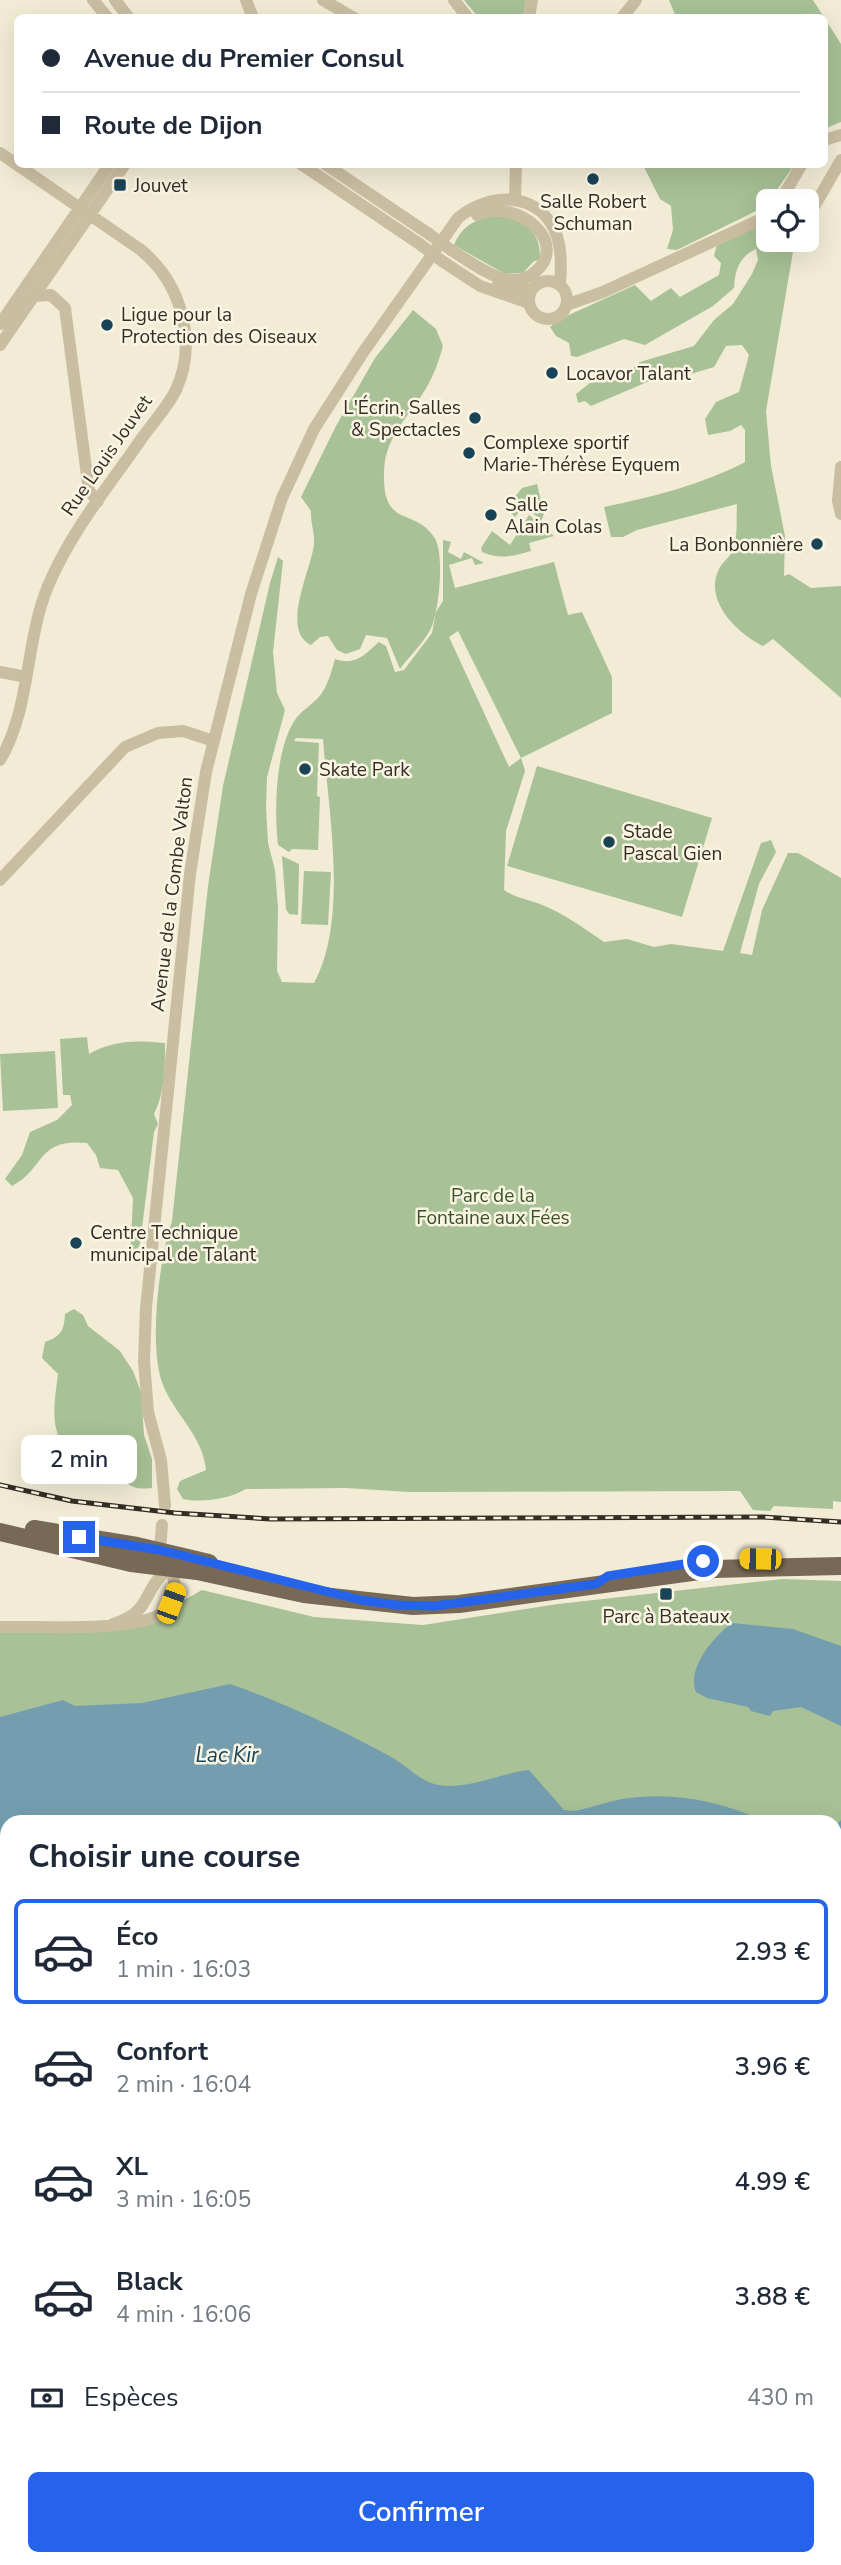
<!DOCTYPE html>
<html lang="fr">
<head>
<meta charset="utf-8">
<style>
	body { margin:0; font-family:"Nunito Sans",sans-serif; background:#f2f2f3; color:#1f2937; height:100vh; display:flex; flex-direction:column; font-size:26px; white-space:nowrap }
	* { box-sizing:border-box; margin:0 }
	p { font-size:23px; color:#747a83 }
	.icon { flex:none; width:38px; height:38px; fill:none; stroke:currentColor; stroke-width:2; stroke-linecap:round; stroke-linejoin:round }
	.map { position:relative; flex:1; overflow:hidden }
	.details { position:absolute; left:0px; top:1815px; width:842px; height:751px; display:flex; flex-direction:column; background:#fff; border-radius:21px 21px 0 0; box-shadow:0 7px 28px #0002 }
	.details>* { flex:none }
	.hud { position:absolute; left:14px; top:14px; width:814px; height:154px; border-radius:10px; box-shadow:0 7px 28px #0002; display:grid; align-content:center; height:154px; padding:0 28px; background:#fff }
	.tools { position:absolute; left:756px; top:189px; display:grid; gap:14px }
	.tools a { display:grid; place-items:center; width:63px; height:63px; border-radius:10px; background:#fff; box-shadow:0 7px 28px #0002; font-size:35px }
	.end { position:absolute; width:32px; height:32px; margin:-16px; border:9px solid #2563eb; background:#fff; box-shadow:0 0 0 4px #fff }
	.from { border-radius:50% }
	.bubble { position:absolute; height:49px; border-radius:10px; background:#fff; box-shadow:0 7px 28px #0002; font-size:23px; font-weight:600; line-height:49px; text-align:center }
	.car { position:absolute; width:21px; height:42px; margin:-21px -10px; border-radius:9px; box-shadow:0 0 5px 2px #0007; background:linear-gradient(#f5c518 24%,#345 0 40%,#f5c518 0 76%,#345 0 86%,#f5c518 0) }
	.hud b { display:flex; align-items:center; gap:24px; height:66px; font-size:26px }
	.hud b+b { border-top:2px solid #e0e1e3 }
	.hud i { width:18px; height:18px; background:#1f2937 }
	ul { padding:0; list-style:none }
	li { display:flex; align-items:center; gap:21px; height:105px; margin:0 14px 10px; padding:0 14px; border:4px solid transparent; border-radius:10px }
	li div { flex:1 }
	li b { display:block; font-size:26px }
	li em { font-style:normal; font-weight:600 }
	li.active { border-color:#2563eb }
	li>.icon { width:63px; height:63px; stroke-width:1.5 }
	h2 { padding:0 28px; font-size:32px; line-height:84px }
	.pay { display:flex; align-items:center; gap:18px; height:77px; padding:0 28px; font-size:26px }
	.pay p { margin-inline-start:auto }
	.action { display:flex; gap:14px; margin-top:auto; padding:14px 28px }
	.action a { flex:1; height:80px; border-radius:10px; background:#2563eb; color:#fff; font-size:28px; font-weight:600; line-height:80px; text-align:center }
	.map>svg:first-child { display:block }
	.green { fill:#a8c196; fill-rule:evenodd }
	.water { fill:#749eb0 }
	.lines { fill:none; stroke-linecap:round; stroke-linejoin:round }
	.street { stroke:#cabea2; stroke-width:12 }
	.secondary { stroke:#9e8d73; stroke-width:16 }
	.primary { stroke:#776955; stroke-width:18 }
	.rail-casing { stroke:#342d25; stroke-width:5 }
	.rail { stroke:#faf5e2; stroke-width:2.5; stroke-dasharray:8; stroke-linecap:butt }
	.street-bridge { stroke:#cabea2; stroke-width:12 }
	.route { stroke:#2563eb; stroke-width:9 }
	.poi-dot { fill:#194357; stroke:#faf5e2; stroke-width:2.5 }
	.labels { text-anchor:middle; stroke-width:5; stroke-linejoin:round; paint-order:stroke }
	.poi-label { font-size:19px; fill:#342d25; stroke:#faf5e2; text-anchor:start }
	.street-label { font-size:19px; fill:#342d25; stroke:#faf5e2 }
	.park-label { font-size:19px; fill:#385327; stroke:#faf5e2 }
	.water-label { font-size:21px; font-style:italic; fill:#194357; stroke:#faf5e2 }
</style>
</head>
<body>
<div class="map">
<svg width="841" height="2565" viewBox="0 0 841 2565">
	<rect width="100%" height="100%" fill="#f2ecd6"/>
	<!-- green -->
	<path class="green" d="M464,0H526L523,17H478Z
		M669,0H813L841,44V122L824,129V18L676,17Z
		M650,164H794V165L766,206L677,250L667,249L673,230L671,206L660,199L644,167Z
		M506,214C528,226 541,232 540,260L534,261L523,273L505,274L454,245C463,222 483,216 506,214Z
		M768,219V240H795L766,411L771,466L785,536L784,576L789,574L811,588L841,586V698L773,639L763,646C738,634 703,601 719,569C723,561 731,557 734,547C738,534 736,517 737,504L637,530L623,537H611L604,507C652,497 701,485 745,462V430L741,425L730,431L708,435L705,419L716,402L739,392L749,355L742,345L726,346L714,367L684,376L652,380L591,406L585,401L578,403L576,394L590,383L619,380L640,362L694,346L714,320L733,304L752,274L758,260L756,249C739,257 735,270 734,288L713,306L645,345L624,339L577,357L571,356L569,343L556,336L550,327L560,319L635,285L651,301L671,288L680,297L719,275L721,263L714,256L717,244Z
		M413,310L436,329L443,346C440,356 437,367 432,377C417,410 385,432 384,471C382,530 413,506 434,537C445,552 439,609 432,626C426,641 409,656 400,669L387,638L366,635L360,649L346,654L337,650L328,636L320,637L311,645C279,630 313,566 314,543C315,532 310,522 311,511L301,497L336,426L375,358Z
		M537,484L544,514L541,521L525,505L515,517L506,508L522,488Z
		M529,515L554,536L529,543L531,551C513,556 500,560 482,552L481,548L492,531L510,545Z
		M443,540L451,542L448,552L461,559L464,552L484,563L475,565L472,558L449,565L455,588L554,562L568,615L582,612L612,677V713L521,758L525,771L506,831L504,890C516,898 527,899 540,904C563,913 584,928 604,942L627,939L654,947L671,944L723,951L761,843L771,840L776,852L759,884L740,953L752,955L762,910L788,853H798L841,878V1502L833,1501V1509L774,1506L770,1511L753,1510L740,1491L409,1492L346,1488L246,1489C229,1499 203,1503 183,1499L177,1489L180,1481L206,1470C203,1436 175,1415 163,1385C148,1347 159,1260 172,1221L208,886L223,786L270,583L278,557L283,561L273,652L277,693L285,710L267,777L266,807L268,843L275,870L278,908L277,971L282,982L314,983C349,919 328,810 323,739L296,738L294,741L319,743L317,796L320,797L318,850L292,849L289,852L278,845C274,810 275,746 297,717C303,710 311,705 317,699C327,689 331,673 335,659C356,666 364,655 379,642L386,646L395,672L404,670L432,633L436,612L443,601ZM458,631L521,758L509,767L449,637Z
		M537,766L712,818L682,917L507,866Z
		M282,856L299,864L298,915L289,914L286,909Z
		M304,871L331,872L328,925L301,924Z
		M87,1037L89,1054C113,1040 137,1040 165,1043C165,1068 165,1092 154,1114L158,1124L154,1132L140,1244L130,1262L133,1198L118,1170L100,1168L96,1155L87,1143C36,1138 46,1168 12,1186L5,1179L22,1155L30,1132L57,1120L72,1105L70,1095H63L60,1039Z
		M55,1051L58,1108L3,1111L0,1054Z
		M74,1309L83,1315L88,1326L120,1351L133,1371L141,1392L144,1435L152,1459V1488C136,1490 131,1487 118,1477L119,1468L91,1467L73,1484H64L60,1473L64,1447C49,1424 55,1399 58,1374L42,1358L45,1342C61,1336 64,1331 65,1314Z
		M783,1579L841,1581V2266L835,2268V1822H7V2244H0V1630L167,1618L177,1604L202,1590L314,1617L423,1625L558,1604Z
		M835,2322L841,2325V2454L835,2452Z
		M0,2379L7,2380V2558H471L483,2565H0Z"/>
	<!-- water -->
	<path class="water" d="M732,1623L793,1629L841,1646V1726L801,1707L773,1711L770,1716L751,1711L748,1707L707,1698L696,1692C686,1669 714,1636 732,1623Z
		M230,1684C285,1703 342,1730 393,1758C407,1766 422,1783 439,1785C467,1790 501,1773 529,1770L564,1810L574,1811C590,1808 607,1802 622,1799C674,1791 720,1801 767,1822H7V2028H0V1717L63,1700L75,1706L142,1703Z
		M841,1820V2135H835V1827Z"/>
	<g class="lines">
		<!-- street -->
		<path class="street" d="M93,0L108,18
			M115,0L129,18
			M246,0L253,18
			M323,0L354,18
			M454,0L468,18
			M529,18L532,0
			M622,18L636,0
			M824,140L841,135
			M0,153L141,250C181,283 198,341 176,390C168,406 153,423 142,438C109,486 71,531 48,586C25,641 31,708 0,760
			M301,164L421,245
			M325,164L429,234
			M515,198L516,164
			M780,201L802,164
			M815,205L841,160
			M451,250C467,260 486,274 504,279C513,281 523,280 531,275C575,245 517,196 477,215
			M442,261L480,286L529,303
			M529 300a19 19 0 1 1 38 0a19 19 0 1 1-38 0Z
			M498,284L520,290L532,289
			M34,296L51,295L65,308L89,491L98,501
			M566,305L603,292L768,216
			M0,324L110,164
			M0,345L125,164
			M841,467L838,501L841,514
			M0,672L26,677
			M0,880L125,747L158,733L183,731L214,741
			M165,1506L161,1460L148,1412L144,1361L146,1308L190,874L206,772L251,594L282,498L314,429L362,354L458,218C490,191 541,191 557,236C562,252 561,269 560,285
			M160,1550L162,1525
			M0,1627C39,1626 126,1632 159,1615C177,1606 178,1583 169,1568C141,1591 153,1612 113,1624
			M482,2558L495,2565
			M375,2565L383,2558"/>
		<!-- secondary -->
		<path class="secondary" d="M0,2279H7
			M835,2308L841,2306"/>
		<!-- primary -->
		<path class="primary" d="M34,1529L137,1546L209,1563
			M0,1532L131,1563L197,1571L304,1594L413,1606L459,1604L714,1569L841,1566"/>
		<!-- rail casing -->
		<g class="rail-casing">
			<path id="rail" d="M0,1485L72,1501L175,1513L271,1519L763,1517L841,1522"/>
		</g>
		<!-- rail -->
		<use href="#rail" class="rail"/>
		<!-- street-bridge -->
		<path class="street-bridge" d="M429,234L451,250
			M421,245L442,261"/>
	</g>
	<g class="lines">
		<!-- route -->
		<path class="route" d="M79,1537L160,1550L361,1600L396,1605L435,1606L596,1584L608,1576L703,1561"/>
	</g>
	<!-- markers -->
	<g class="poi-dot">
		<circle cx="593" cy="179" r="7"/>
		<rect x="113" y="178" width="14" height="14" rx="3.5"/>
		<circle cx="107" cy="325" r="7"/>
		<circle cx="552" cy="373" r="7"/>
		<circle cx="475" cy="418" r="7"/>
		<circle cx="469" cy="453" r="7"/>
		<circle cx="491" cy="515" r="7"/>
		<circle cx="817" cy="544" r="7"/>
		<circle cx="305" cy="769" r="7"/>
		<circle cx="609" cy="842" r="7"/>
		<circle cx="76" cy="1243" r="7"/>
		<rect x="659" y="1587" width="14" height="14" rx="3.5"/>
	</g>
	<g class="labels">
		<!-- poi labels -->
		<g class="poi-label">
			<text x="134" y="192">Jouvet</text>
			<text x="593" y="208" text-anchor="middle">Salle Robert<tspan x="593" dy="22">Schuman</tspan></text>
			<text x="121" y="321">Ligue pour la<tspan x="121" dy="22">Protection des Oiseaux</tspan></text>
			<text x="566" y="380">Locavor Talant</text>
			<text x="461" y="414" text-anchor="end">L'Écrin, Salles<tspan x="461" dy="22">&amp; Spectacles</tspan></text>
			<text x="483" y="449">Complexe sportif<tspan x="483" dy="22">Marie-Thérèse Eyquem</tspan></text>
			<text x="505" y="511">Salle<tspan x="505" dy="22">Alain Colas</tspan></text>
			<text x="803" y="551" text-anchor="end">La Bonbonnière</text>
			<text x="319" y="776">Skate Park</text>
			<text x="623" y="838">Stade<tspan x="623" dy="22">Pascal Gien</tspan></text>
			<text x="90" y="1239">Centre Technique<tspan x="90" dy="22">municipal de Talant</tspan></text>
			<text x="666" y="1623" text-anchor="middle">Parc à Bateaux</text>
		</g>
		<!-- street labels -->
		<g class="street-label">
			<text transform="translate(106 455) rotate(-55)" y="7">Rue Louis Jouvet</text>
			<text transform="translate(171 894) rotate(-83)" y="7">Avenue de la Combe Valton</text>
		</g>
		<!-- park labels -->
		<g class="park-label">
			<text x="493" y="1202">Parc de la<tspan x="493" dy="22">Fontaine aux Fées</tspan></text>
		</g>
		<!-- water labels -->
		<g class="water-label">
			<text x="227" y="1762">Lac Kir</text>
		</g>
	</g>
</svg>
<div class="tools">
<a><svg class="icon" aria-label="locate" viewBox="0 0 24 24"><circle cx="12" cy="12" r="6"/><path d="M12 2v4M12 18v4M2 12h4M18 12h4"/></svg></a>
</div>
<i class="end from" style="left:703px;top:1561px"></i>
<i class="end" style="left:79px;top:1537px"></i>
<div class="bubble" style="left:21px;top:1435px;width:116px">2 min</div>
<i class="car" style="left:760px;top:1559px;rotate:271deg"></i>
<i class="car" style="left:171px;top:1603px;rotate:20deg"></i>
<div class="hud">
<b><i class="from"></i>Avenue du Premier Consul</b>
<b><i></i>Route de Dijon</b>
</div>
<section class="details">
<h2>Choisir une course</h2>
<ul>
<li class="active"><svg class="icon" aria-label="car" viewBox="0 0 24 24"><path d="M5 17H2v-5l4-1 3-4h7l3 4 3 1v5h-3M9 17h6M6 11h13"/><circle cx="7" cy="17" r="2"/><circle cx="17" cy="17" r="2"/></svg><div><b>Éco</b><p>1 min · 16:03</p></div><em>2.93 €</em></li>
<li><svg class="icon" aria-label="car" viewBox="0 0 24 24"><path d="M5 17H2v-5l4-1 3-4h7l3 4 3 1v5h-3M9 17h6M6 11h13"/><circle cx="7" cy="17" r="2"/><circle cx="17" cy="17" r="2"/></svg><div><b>Confort</b><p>2 min · 16:04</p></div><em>3.96 €</em></li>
<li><svg class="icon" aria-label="car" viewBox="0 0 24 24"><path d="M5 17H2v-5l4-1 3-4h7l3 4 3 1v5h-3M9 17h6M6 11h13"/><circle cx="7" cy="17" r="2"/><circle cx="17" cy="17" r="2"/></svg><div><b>XL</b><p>3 min · 16:05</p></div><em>4.99 €</em></li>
<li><svg class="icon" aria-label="car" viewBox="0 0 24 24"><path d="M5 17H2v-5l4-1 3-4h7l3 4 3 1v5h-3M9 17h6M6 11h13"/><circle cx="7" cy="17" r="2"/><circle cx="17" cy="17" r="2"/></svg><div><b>Black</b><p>4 min · 16:06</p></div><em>3.88 €</em></li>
</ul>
<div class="pay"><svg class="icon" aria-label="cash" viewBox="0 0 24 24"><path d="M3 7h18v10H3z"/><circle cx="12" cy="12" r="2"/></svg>Espèces<p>430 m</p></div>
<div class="action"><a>Confirmer</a></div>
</section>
</div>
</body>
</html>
